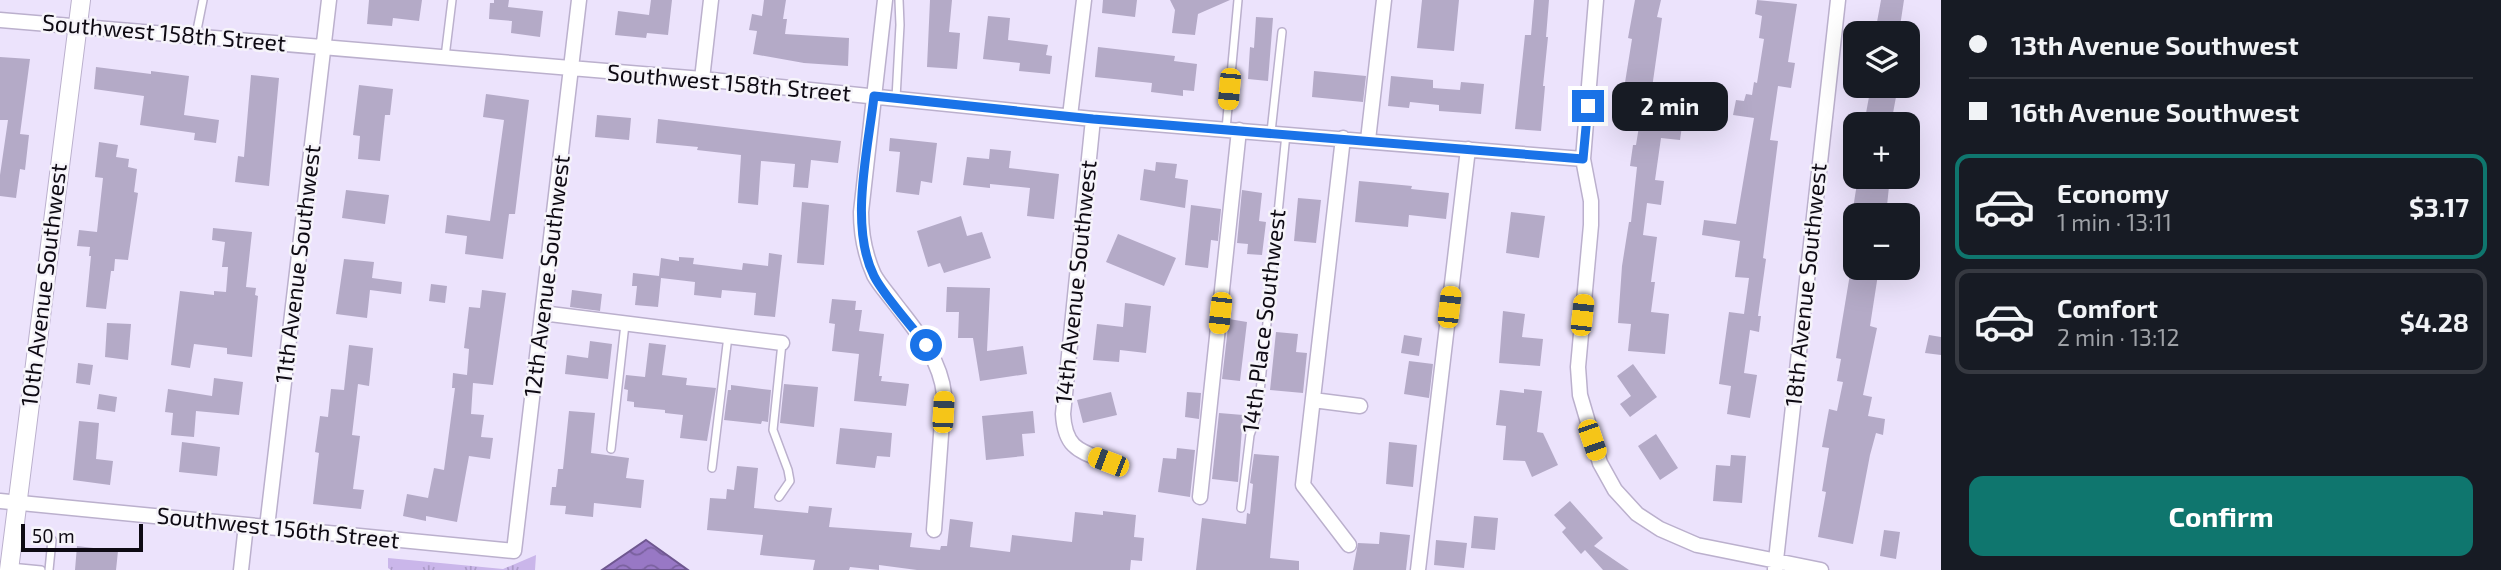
<!DOCTYPE html>
<html lang="en">
<head>
<meta charset="utf-8">
<style>
	body { margin:0; font-family:"Exo 2",sans-serif; background:#242831; color:#f1f3f6; height:100vh; display:flex; flex-direction:column; font-size:26px; white-space:nowrap }
	* { box-sizing:border-box; margin:0 }
	p { font-size:23px; color:#9ea1a6 }
	.icon { flex:none; width:38px; height:38px; fill:none; stroke:currentColor; stroke-width:2; stroke-linecap:round; stroke-linejoin:round }
	.map { position:relative; flex:1; overflow:hidden }
	.details { display:flex; flex-direction:column; background:#171b24; width:560px }
	.details>* { flex:none }
	.banner { display:grid; align-content:center; height:154px; padding:0 28px; background:#171b24 }
	.fabs { position:absolute; left:1843px; top:21px; display:grid; gap:14px }
	.fabs a { display:grid; place-items:center; width:77px; height:77px; border-radius:14px; background:#171b24; box-shadow:0 7px 28px #0002; font-size:35px }
	.scale { position:absolute; left:21px; bottom:18px; width:122px; box-sizing:border-box; padding-left:7px; border:4px solid #0e0a13; border-top:0; font-size:19px; line-height:24px; white-space:nowrap; color:#0e0a13; -webkit-text-stroke:5px #f6f4fa; paint-order:stroke }
	.end { position:absolute; width:32px; height:32px; margin:-16px; border:9px solid #1a73e8; background:#fff; box-shadow:0 0 0 4px #fff }
	.from { border-radius:50% }
	.bubble { position:absolute; height:49px; border-radius:14px; background:#171b24; box-shadow:0 7px 28px #0002; font-size:23px; font-weight:700; line-height:49px; text-align:center }
	.car { position:absolute; width:21px; height:42px; margin:-21px -10px; border-radius:9px; box-shadow:0 0 5px 2px #0007; background:linear-gradient(#f5c518 24%,#345 0 40%,#f5c518 0 76%,#345 0 86%,#f5c518 0) }
	.banner b { display:flex; align-items:center; gap:24px; height:66px; font-size:26px }
	.banner b+b { border-top:2px solid #363941 }
	.banner i { width:18px; height:18px; background:#f1f3f6 }
	ul { padding:0; list-style:none }
	li { display:flex; align-items:center; gap:21px; height:105px; margin:0 14px 10px; padding:0 14px; border:4px solid #363941; border-radius:14px }
	li div { flex:1 }
	li b { display:block; font-size:26px }
	li em { font-style:normal; font-weight:700 }
	li.selected { border-color:#0f766e }
	li>.icon { width:63px; height:63px; stroke-width:1.5 }
	.button { display:flex; gap:14px; margin-top:auto; padding:14px 28px }
	.button a { flex:1; height:80px; border-radius:14px; background:#0f766e; color:#fff; font-size:28px; font-weight:700; line-height:80px; text-align:center }
	main { display:flex; flex:1; min-height:0 }
	.map>svg:first-child { display:block }
	.grass { fill:url(#grass-tufts) }
	.water { fill:url(#water-waves); stroke:#6f5790; stroke-width:2 }
	.building { fill:#b4aac7 }
	.lines { fill:none; stroke-linecap:round; stroke-linejoin:round }
	.service-casing { stroke:#bbb0cd; stroke-width:10 }
	.minor-casing { stroke:#bbb0cd; stroke-width:17 }
	.tertiary-casing { stroke:#bbb0cd; stroke-width:20 }
	.service { stroke:#fff; stroke-width:7 }
	.minor { stroke:#fff; stroke-width:14 }
	.tertiary { stroke:#fff; stroke-width:18 }
	.route { stroke:#1a73e8; stroke-width:9 }
	.labels { text-anchor:middle; stroke-width:5; stroke-linejoin:round; paint-order:stroke }
	.street-label { font-size:23px; fill:#0e0a13; stroke:#f6f4fa }
</style>
</head>
<body>
<main>
<div class="map">
<svg width="1941" height="570" viewBox="0 0 1941 570">
	<defs>
		<pattern id="grass-tufts" width="24" height="20" patternUnits="userSpaceOnUse" patternTransform="scale(1.75)"><rect width="24" height="20" fill="#cab6ea"/><path d="M3 7l-1-3M5 7V3M7 7l1-3M15 17l-1-3M17 17v-4M19 17l1-3" fill="none" stroke="#ac9bc8"/></pattern>
		<pattern id="water-waves" width="16" height="10" patternUnits="userSpaceOnUse" patternTransform="scale(1.75)"><rect width="16" height="10" fill="#9878c5"/><path d="M0 5q4-4 8 0t8 0" fill="none" stroke="#7a619f"/></pattern>
	</defs>
	<rect width="100%" height="100%" fill="#ece3fc"/>
	<!-- grass -->
	<path class="grass" d="M536,555L535,570H391L388,568V558L503,569Z"/>
	<!-- water -->
	<path class="water" d="M646,540L688,570H602Z"/>
	<!-- building -->
	<path class="building" d="M369,0H422L419,21L393,18L392,26L367,24Z
		M494,0H509L508,7L543,11L540,37L511,33L512,21L489,19L490,3H494Z
		M651,0H672L668,35L647,33L646,38L615,35L618,11L649,15Z
		M764,0H786L783,19H787L785,34L849,38L848,66L804,63L753,54L757,31L749,30L752,14L762,16Z
		M930,0H952L949,32L960,33L957,69L927,67Z
		M1103,0H1137L1135,17L1102,13Z
		M1170,0H1230L1198,14L1195,35L1172,33L1175,10Z
		M1422,0H1459L1454,51L1417,48Z
		M1534,0H1549L1546,37H1548L1543,86H1545L1541,131L1515,129L1525,35H1531Z
		M1635,0H1661L1657,17L1662,18L1652,88L1638,85L1637,97L1623,95L1632,39L1628,38Z
		M1757,0L1797,4L1788,62L1795,63L1791,88L1778,86L1770,140L1778,141L1763,258L1766,259L1758,316H1761L1759,332L1750,330L1744,373L1757,375L1750,418L1727,414L1731,386L1719,384L1729,312L1744,314L1749,278L1735,277L1740,241L1702,235L1704,220L1736,224L1754,118L1733,115L1736,100L1744,101L1746,94L1752,95L1754,82L1757,83L1764,39L1759,38L1762,16L1755,14Z
		M1881,0H1904L1899,33H1875Z
		M988,16L1010,18L1008,40L1048,45L1046,55L1052,56L1050,74L1019,71L1020,63L983,59Z
		M1256,17L1273,18L1268,81L1248,79L1250,47L1254,48Z
		M1098,47L1175,56L1174,61L1197,64L1194,91L1183,90V96L1151,92L1152,83L1095,77Z
		M0,57L30,59L20,134L29,135L25,170L20,169L16,198L0,196V175L8,120H0Z
		M96,67L151,74V71L189,76L184,115L219,120L216,143L194,140L195,133L140,125L144,96L94,89Z
		M1314,71L1366,76L1363,102L1312,97Z
		M251,75L279,78L269,186L235,182L238,156L244,157Z
		M1391,76L1433,80V88L1460,90L1461,82L1484,84L1481,114L1439,111V105L1410,102L1409,108L1388,106Z
		M359,85L393,89L390,115H385L380,161L358,159L360,136L353,135Z
		M1871,86H1898L1891,124H1864Z
		M486,94L529,100L515,214H509L503,259L465,254L467,236L445,233L447,215L490,221L504,120L483,117Z
		M1641,114L1683,119L1680,140L1661,138L1655,180L1664,181L1661,205L1647,203L1643,235L1657,237L1651,282H1655L1651,312L1669,314L1665,354L1628,351L1631,324L1618,323L1622,266L1629,222H1631L1637,167L1630,166L1633,145H1636Z
		M597,115L631,118L629,140L595,137Z
		M658,119L841,141L838,163L811,160L808,188L793,187L795,164L761,161L758,205L738,203L741,155L697,150L698,147L656,143Z
		M890,138L937,143L932,183L921,181L919,195L896,192L900,152L889,151Z
		M99,142L118,145L116,157L129,159L128,167L137,169L134,192L138,193L128,260L115,259L114,271H111L106,309L86,307L91,256H89L90,247L77,246L79,230L97,232L103,178L95,177Z
		M990,149L1011,151L1009,168L1059,174L1054,219L1027,216L1030,188L990,184V188L963,185L967,157L989,159Z
		M1156,162L1177,164L1175,178L1188,180L1185,208L1140,200L1144,169L1155,171Z
		M1858,177H1890L1886,215H1852Z
		M1359,181L1412,186L1411,189L1449,193L1446,219L1409,215L1408,227L1355,222Z
		M346,190L389,195L385,224L342,218Z
		M1242,190L1262,193L1259,221L1266,222L1262,255L1247,254L1248,244L1237,243Z
		M1298,198L1321,200L1316,243L1294,241Z
		M802,202L829,205L824,265L797,263Z
		M1191,205L1221,209L1218,241L1211,240L1208,268L1185,265Z
		M1511,212L1545,216L1539,258L1506,253Z
		M961,216L967,236L982,232L991,258L944,273L940,263L928,267L917,231Z
		M213,228L252,232L246,287L256,288L255,295L258,296L252,357L227,354V348L194,344L190,368L171,365L180,291L214,295V291L226,292L228,267H222L225,242L212,240Z
		M1118,234L1176,258L1164,286L1106,262Z
		M769,253L782,255L775,317L754,315L756,293L722,290L721,298L694,295L695,282L661,278L658,307L635,305L637,286H632L633,273L659,276L661,258L679,261V257L694,258L693,264L742,270L743,263L768,266Z
		M344,259L374,262L372,278L402,282L401,294L370,290L367,318L336,314Z
		M1851,268H1879L1870,326L1877,328L1863,395L1872,397L1868,416L1885,419L1883,435L1876,433L1870,455L1853,544L1818,537L1826,492L1822,491L1829,448L1822,447L1829,409L1837,411L1843,382L1837,381L1841,359L1836,358Z
		M431,284L447,286L445,303L429,301Z
		M947,287L990,288L987,351L1023,346L1027,374L980,381L973,338H958L959,312H946Z
		M482,290L506,293L493,385L473,383L471,414L484,415L481,437L493,438L490,459L469,456L457,522L426,516V521L403,516L407,494L428,498L434,468L444,470L455,388H452L453,373L467,375L469,349L464,348L469,307L480,308Z
		M572,290L602,294L600,311L570,307Z
		M832,299L856,301L855,310H862L859,331L884,334L879,376H882L881,381L909,384L906,406L854,401L859,354L832,351L835,324L829,323Z
		M1125,303L1151,306L1146,353L1120,350L1119,362L1093,360L1097,324L1123,327Z
		M1503,311L1525,314L1522,337L1543,339L1540,366L1499,363Z
		M1229,319L1247,322L1240,381L1222,379Z
		M107,323L131,324L128,360L105,357Z
		M1276,332L1298,334L1296,352L1307,353L1303,393L1270,390Z
		M1404,335L1422,338L1419,356L1401,353Z
		M1929,335L1941,337V355L1925,353Z
		M590,341L612,344L608,379L565,374L567,355L588,358Z
		M649,343L666,345L662,375L687,378L686,385L716,388L707,441L680,438L683,415L665,413V410L634,407V402L627,401L628,390L624,389L626,375L645,377Z
		M349,345L373,348L369,386L358,384L352,435L360,436L353,489L364,490L361,509L313,504L319,453L315,452L320,416L328,417L331,389L344,390Z
		M1409,361L1433,364L1429,398L1404,394Z
		M78,363L93,365L90,385L76,383Z
		M1633,364L1657,397L1630,417L1620,404L1631,396L1617,376Z
		M214,378L243,382L239,415L196,411L194,437L171,435L173,413L165,412L168,389L212,396Z
		M784,384L818,387L814,427L780,423Z
		M731,385L771,390L768,422L762,421L761,424L724,420L728,390H731Z
		M1524,389L1542,391L1537,432L1543,433L1558,465L1532,477L1525,461L1503,460L1506,426L1496,425L1500,390L1524,393Z
		M1111,392L1117,415L1083,423L1077,400Z
		M1187,392L1201,393L1199,419L1185,417Z
		M99,394L117,397L115,412L97,409Z
		M569,411L595,413L591,453L629,458L626,478L644,480L641,508L594,503L593,517L565,514L566,506L550,505L552,487H556L558,469H563Z
		M1033,411L1035,433L1022,434L1024,456L986,460L982,416Z
		M1219,413L1243,415L1238,482L1212,479Z
		M79,421L99,423L96,459L113,461L110,485L73,480Z
		M840,428L892,433L890,457L877,456L875,468L836,464Z
		M1656,434L1678,468L1660,480L1638,446Z
		M182,442L220,447L217,476L179,472Z
		M1389,442L1417,445L1413,487L1386,484Z
		M1177,448L1195,450L1190,497L1158,492L1163,458L1176,459Z
		M1254,454L1279,456L1270,558L1299,561V570H1196L1202,518L1246,524L1247,513L1250,514L1253,484L1250,483Z
		M1731,455L1746,456L1742,503L1713,501L1716,465L1730,466Z
		M737,466L758,468L754,508L808,513L809,506L832,508L829,527L912,533L910,547L940,550L941,546H947L950,519L973,522L970,547L1010,552L1012,535L1072,542L1075,512L1103,515V511L1136,515L1134,537L1144,538L1142,561L1131,560L1130,570H917L879,565V570L850,567L849,570H813L815,560L760,555L763,535L707,530L710,498L726,499L727,489L734,490Z
		M1570,501L1603,538L1594,546L1629,570H1603L1585,550L1581,554L1562,532L1566,528L1554,515Z
		M1474,516L1498,518L1495,550L1471,548Z
		M1884,530L1900,532L1896,559L1880,556Z
		M1380,532L1410,535L1406,570H1353L1358,543L1379,544Z
		M1436,540L1467,543L1464,568L1434,565Z
		M77,546L118,551L116,570H75Z"/>
	<g class="lines">
		<!-- service casing -->
		<g class="service-casing">
			<path id="service" d="M196,35L203,0
				M445,57L452,0
				M896,98L900,25L899,0
				M1226,129L1238,0
				M1271,132L1282,32
				M611,449L625,324
				M712,468L728,336
				M779,497L790,481L788,470L773,430L782,343
				M1241,508L1250,435L1258,412L1286,134
				M10,567L41,570
				M49,570L52,540"/>
		</g>
		<!-- minor casing -->
		<g class="minor-casing">
			<path id="minor" d="M885,0L861,212C861,234 865,255 874,275C879,284 887,293 893,301C915,330 940,357 944,394L934,530
				M1596,0L1583,159L1591,201V225L1578,367L1580,395L1600,463L1615,490L1637,514L1660,529L1697,545L1821,570
				M0,20L702,79L1093,119L1583,159
				M702,79L711,0
				M1070,116L1084,0
				M1093,119L1063,414C1065,449 1080,451 1108,462
				M1343,138L1303,485L1349,545
				M1368,140L1384,0
				M542,313L782,343
				M1313,400L1360,406
				M1200,497L1239,130
				M0,501L514,551L579,0
				M267,527L329,0
				M1775,569L1838,0
				M241,570L246,525
				M1418,570L1468,149"/>
		</g>
		<!-- tertiary casing -->
		<g class="tertiary-casing">
			<path id="tertiary" d="M9,570L81,0"/>
		</g>
		<!-- service -->
		<use href="#service" class="service"/>
		<!-- minor -->
		<use href="#minor" class="minor"/>
		<!-- tertiary -->
		<use href="#tertiary" class="tertiary"/>
	</g>
	<g class="lines">
		<!-- route -->
		<path class="route" d="M926,345C911,325 884,296 874,276C849,226 868,150 874,96L1093,119L1583,159L1588,106"/>
	</g>
	<g class="labels">
		<!-- street labels -->
		<g class="street-label">
			<text transform="translate(164 33) rotate(5)" y="8">Southwest 158th Street</text>
			<text transform="translate(729 83) rotate(5)" y="8">Southwest 158th Street</text>
			<text transform="translate(298 264) rotate(-83)" y="8">11th Avenue Southwest</text>
			<text transform="translate(547 276) rotate(-83)" y="8">12th Avenue Southwest</text>
			<text transform="translate(1076 282) rotate(-84)" y="8">14th Avenue Southwest</text>
			<text transform="translate(44 285) rotate(-83)" y="8">10th Avenue Southwest</text>
			<text transform="translate(1806 285) rotate(-84)" y="8">18th Avenue Southwest</text>
			<text transform="translate(1264 321) rotate(-83)" y="8">14th Place Southwest</text>
			<text transform="translate(278 528) rotate(6)" y="8">Southwest 156th Street</text>
		</g>
	</g>
</svg>
<div class="fabs">
<a><svg class="icon" aria-label="layers" viewBox="0 0 24 24"><path d="M12 4l9 5-9 5-9-5zM3 14l9 5 9-5"/></svg></a>
<a>+</a>
<a>−</a>
</div>
<div class="scale">50 m</div>
<i class="end from" style="left:926px;top:345px"></i>
<i class="end" style="left:1588px;top:106px"></i>
<div class="bubble" style="left:1612px;top:82px;width:116px">2 min</div>
<i class="car" style="left:1229px;top:89px;rotate:185deg"></i>
<i class="car" style="left:1449px;top:307px;rotate:7deg"></i>
<i class="car" style="left:1220px;top:313px;rotate:186deg"></i>
<i class="car" style="left:1582px;top:315px;rotate:6deg"></i>
<i class="car" style="left:943px;top:412px;rotate:3deg"></i>
<i class="car" style="left:1592px;top:440px;rotate:161deg"></i>
<i class="car" style="left:1108px;top:462px;rotate:291deg"></i>
</div>
<section class="details">
<div class="banner">
<b><i class="from"></i>13th Avenue Southwest</b>
<b><i></i>16th Avenue Southwest</b>
</div>
<ul>
<li class="selected"><svg class="icon" aria-label="car" viewBox="0 0 24 24"><path d="M5 17H2v-5l4-1 3-4h7l3 4 3 1v5h-3M9 17h6M6 11h13"/><circle cx="7" cy="17" r="2"/><circle cx="17" cy="17" r="2"/></svg><div><b>Economy</b><p>1 min · 13:11</p></div><em>$3.17</em></li>
<li><svg class="icon" aria-label="car" viewBox="0 0 24 24"><path d="M5 17H2v-5l4-1 3-4h7l3 4 3 1v5h-3M9 17h6M6 11h13"/><circle cx="7" cy="17" r="2"/><circle cx="17" cy="17" r="2"/></svg><div><b>Comfort</b><p>2 min · 13:12</p></div><em>$4.28</em></li>
</ul>
<div class="button"><a>Confirm</a></div>
</section>
</main>
</body>
</html>
